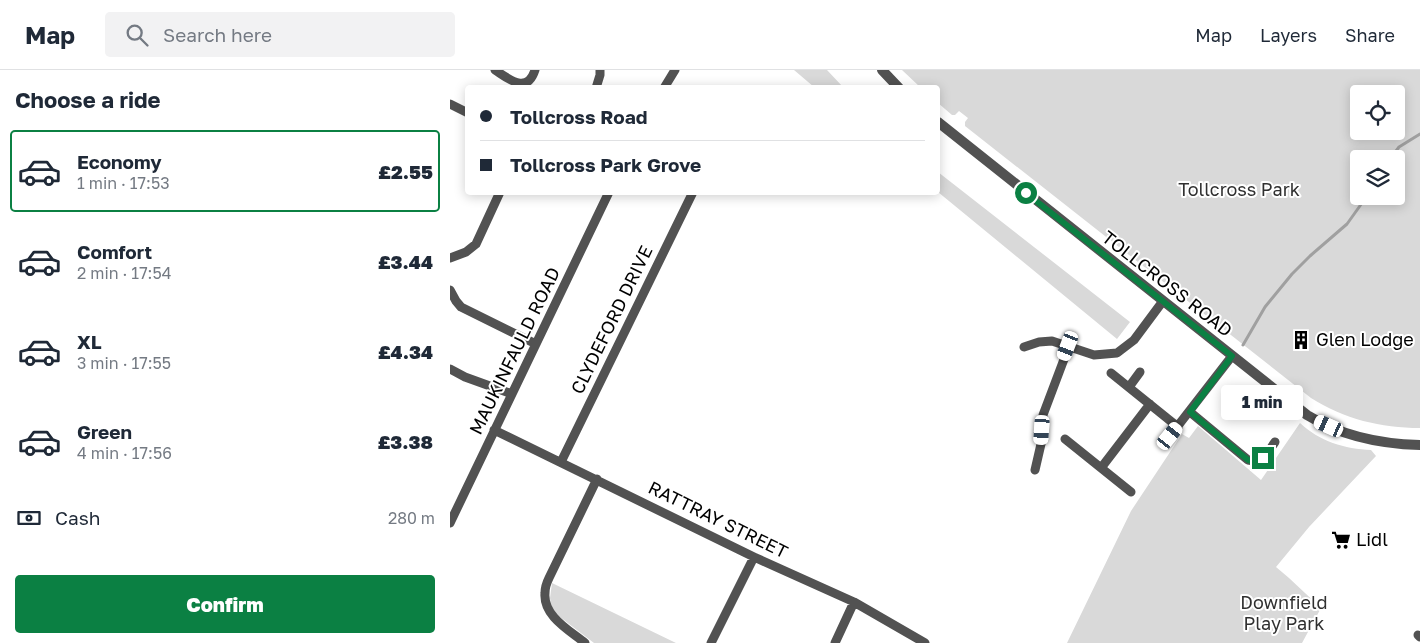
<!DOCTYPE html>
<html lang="en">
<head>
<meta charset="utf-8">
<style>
	body { margin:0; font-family:"Golos Text",sans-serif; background:#f2f2f3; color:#1f2937; height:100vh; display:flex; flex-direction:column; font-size:19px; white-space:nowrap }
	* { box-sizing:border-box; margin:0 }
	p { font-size:16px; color:#747a83 }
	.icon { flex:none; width:28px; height:28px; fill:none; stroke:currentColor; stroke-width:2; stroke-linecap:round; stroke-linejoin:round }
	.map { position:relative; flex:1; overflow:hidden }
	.details { display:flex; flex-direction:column; background:#fff; width:450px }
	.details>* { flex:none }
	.guide { position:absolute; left:15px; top:15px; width:475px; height:110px; border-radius:5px; box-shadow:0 2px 12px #0003; display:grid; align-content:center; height:110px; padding:0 15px; background:#fff }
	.fabs { position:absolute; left:900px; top:15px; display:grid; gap:10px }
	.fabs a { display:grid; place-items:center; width:55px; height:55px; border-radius:5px; background:#fff; box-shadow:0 2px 12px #0003; font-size:25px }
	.end { position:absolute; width:22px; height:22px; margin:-11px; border:6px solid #0b8043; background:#fff; box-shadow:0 0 0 2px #fff }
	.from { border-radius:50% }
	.bubble { position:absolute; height:35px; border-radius:5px; background:#fff; box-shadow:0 2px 12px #0003; font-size:16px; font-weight:800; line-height:35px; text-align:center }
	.car { position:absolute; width:15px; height:30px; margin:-15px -8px; border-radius:6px; box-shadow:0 0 4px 1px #0007; background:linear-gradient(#fff 24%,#345 0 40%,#fff 0 76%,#345 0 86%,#fff 0) }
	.guide b { display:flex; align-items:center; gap:18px; height:48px; font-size:19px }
	.guide b+b { border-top:1px solid #e0e1e3 }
	.guide i { width:12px; height:12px; background:#1f2937 }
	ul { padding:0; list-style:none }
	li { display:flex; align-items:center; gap:15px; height:82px; margin:0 10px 8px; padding:0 5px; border:2px solid transparent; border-radius:5px }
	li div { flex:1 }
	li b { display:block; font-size:19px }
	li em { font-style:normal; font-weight:800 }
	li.on { border-color:#0b8043 }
	li>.icon { width:45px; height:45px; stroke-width:1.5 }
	h2 { padding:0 15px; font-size:22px; line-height:60px }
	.pay { display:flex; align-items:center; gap:12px; height:55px; padding:0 15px; font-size:19px }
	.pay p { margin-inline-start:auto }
	.primary-button { display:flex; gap:10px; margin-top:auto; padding:10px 15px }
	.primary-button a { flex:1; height:58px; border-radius:5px; background:#0b8043; color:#fff; font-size:20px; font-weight:800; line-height:58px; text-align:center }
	header { display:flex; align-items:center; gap:30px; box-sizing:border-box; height:70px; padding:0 25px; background:#fff; border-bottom:1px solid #e0e1e3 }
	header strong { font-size:24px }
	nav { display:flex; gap:28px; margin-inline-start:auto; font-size:18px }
	.search { width:350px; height:45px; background:#f2f2f3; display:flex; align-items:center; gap:12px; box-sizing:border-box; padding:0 18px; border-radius:5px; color:#747a83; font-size:19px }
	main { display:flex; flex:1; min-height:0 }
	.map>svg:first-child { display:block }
	.green { fill:#d9d9d9; fill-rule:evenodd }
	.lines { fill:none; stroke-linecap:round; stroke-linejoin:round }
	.stream { stroke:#a0a0a0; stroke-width:3 }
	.minor { stroke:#525252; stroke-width:9 }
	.tertiary { stroke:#525252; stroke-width:10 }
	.route { stroke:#0b8043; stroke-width:6 }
	.labels { text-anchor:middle; stroke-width:4; stroke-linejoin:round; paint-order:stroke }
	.park-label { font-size:18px; fill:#303030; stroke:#fff }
	.street-label { font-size:18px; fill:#000; stroke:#fff }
	.poi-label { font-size:18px; fill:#000; stroke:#fff; text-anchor:start }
</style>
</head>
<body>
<header>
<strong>Map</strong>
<div class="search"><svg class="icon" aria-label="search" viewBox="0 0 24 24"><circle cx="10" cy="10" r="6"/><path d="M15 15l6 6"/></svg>Search here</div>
<nav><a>Map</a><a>Layers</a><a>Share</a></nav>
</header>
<main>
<section class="details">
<h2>Choose a ride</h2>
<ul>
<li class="on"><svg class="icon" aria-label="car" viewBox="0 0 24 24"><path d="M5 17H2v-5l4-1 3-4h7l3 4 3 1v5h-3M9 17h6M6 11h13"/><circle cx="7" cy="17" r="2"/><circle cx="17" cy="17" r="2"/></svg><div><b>Economy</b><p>1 min · 17:53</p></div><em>£2.55</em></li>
<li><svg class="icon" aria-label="car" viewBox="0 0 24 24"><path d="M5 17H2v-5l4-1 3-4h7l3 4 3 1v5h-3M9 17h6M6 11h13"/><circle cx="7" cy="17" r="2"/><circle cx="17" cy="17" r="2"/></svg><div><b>Comfort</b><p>2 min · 17:54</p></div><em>£3.44</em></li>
<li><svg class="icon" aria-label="car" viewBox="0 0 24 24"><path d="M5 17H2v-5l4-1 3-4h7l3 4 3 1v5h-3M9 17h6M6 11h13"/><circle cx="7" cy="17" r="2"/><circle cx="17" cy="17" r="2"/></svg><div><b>XL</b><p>3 min · 17:55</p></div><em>£4.34</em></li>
<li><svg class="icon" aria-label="car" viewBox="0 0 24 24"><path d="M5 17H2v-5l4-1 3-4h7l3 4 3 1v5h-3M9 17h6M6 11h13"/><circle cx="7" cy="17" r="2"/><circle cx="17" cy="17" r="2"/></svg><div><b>Green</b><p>4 min · 17:56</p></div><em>£3.38</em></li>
</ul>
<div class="pay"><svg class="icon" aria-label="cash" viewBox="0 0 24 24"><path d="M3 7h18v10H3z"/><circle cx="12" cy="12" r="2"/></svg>Cash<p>280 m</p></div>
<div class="primary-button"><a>Confirm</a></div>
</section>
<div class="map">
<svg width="970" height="573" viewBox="0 0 970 573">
	<rect width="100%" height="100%" fill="#fff"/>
	<!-- green -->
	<path class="green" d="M344,0H377L393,17H364Z
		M452,0H970V358C931,358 894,349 861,328L515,56V52L518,48L509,41L505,45H502L488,33V18L470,17ZM909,24H946V61H909ZM909,89H946V126H909Z
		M488,102L680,252L667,269L488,122Z
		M850,353C869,371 895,379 921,380L926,386L859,457L826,497L839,508L871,538L852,573H617L681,441L732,364L739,368L748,356L811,410Z
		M102,513L226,573H144L102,541L100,528Z"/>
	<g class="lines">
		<!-- stream -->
		<path class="stream" d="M940,89L949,77L970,64
			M793,275L815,237L842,204L860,186L897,154L917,126"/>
		<!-- minor -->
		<path class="minor" d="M45,0C59,9 77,25 85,0
			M146,18L150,5V0
			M214,18L225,0
			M0,34L18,43
			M0,188L16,182L26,174L50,122
			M0,220L6,231L11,237L86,274
			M574,277L589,272L602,271L644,285L667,283L684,270L713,231
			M0,299L15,307L62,324
			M661,303L728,357
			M679,317L690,302
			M740,342L798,390C814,393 817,383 825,372
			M44,360L304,487L404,532L475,573
			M720,366L782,286
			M615,369L681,422
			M111,392L243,122
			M651,398L700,334
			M585,400L591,374L593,345L619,276
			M0,453L159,122
			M968,565L970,567
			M135,573C119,560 93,546 95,523C95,518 97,512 99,508L147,409
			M261,573L304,487
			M385,573L404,532"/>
		<!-- tertiary -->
		<path class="tertiary" d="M432,0L449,18
			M488,52L857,345C891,366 931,374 970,375"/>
	</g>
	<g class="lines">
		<!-- route -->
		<path class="route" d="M576,123L782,286L740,342L798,390L806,392L813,388"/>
	</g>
	<!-- icons -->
	<defs>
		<g id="building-bare" transform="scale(1.5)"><path d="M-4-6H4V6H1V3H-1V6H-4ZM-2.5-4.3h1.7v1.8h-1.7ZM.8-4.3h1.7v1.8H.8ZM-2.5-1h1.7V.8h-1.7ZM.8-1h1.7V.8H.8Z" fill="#000" stroke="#fff" stroke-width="2.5" paint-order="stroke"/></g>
		<g id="supermarket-bare" transform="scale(1.5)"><path d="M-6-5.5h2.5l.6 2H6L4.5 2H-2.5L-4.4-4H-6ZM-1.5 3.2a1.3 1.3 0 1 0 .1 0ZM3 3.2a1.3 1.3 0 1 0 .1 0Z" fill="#000" stroke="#fff" stroke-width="2.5" paint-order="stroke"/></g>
	</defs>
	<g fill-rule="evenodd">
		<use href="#building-bare" x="851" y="270"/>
		<use href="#supermarket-bare" x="891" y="470"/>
	</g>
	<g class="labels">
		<!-- park labels -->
		<g class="park-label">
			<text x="789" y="126">Tollcross Park</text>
			<text x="834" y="539">Downfield<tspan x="834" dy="21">Play Park</tspan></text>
		</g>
		<!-- street labels -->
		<g class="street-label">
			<text transform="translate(717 214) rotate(38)" y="6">TOLLCROSS ROAD</text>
			<text transform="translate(162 250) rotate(-64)" y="6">CLYDEFORD DRIVE</text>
			<text transform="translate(65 281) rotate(-64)" y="6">MAUKINFAULD ROAD</text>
			<text transform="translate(268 450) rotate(26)" y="6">RATTRAY STREET</text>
		</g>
		<!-- poi labels -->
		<g class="poi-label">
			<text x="866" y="276">Glen Lodge</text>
			<text x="906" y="476">Lidl</text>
		</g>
	</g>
</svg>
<div class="fabs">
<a><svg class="icon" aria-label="locate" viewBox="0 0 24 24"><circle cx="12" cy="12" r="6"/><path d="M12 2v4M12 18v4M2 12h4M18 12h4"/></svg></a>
<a><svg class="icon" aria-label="layers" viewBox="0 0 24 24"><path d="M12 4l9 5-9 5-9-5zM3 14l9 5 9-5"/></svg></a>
</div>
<i class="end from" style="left:576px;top:123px"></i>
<i class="end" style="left:813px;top:388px"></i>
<div class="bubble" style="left:771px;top:315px;width:82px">1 min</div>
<i class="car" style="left:618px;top:276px;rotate:201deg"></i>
<i class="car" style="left:879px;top:356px;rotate:294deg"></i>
<i class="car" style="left:592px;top:360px;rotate:184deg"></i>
<i class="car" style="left:720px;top:366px;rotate:39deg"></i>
<div class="guide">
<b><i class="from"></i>Tollcross Road</b>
<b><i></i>Tollcross Park Grove</b>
</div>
</div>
</main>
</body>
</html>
